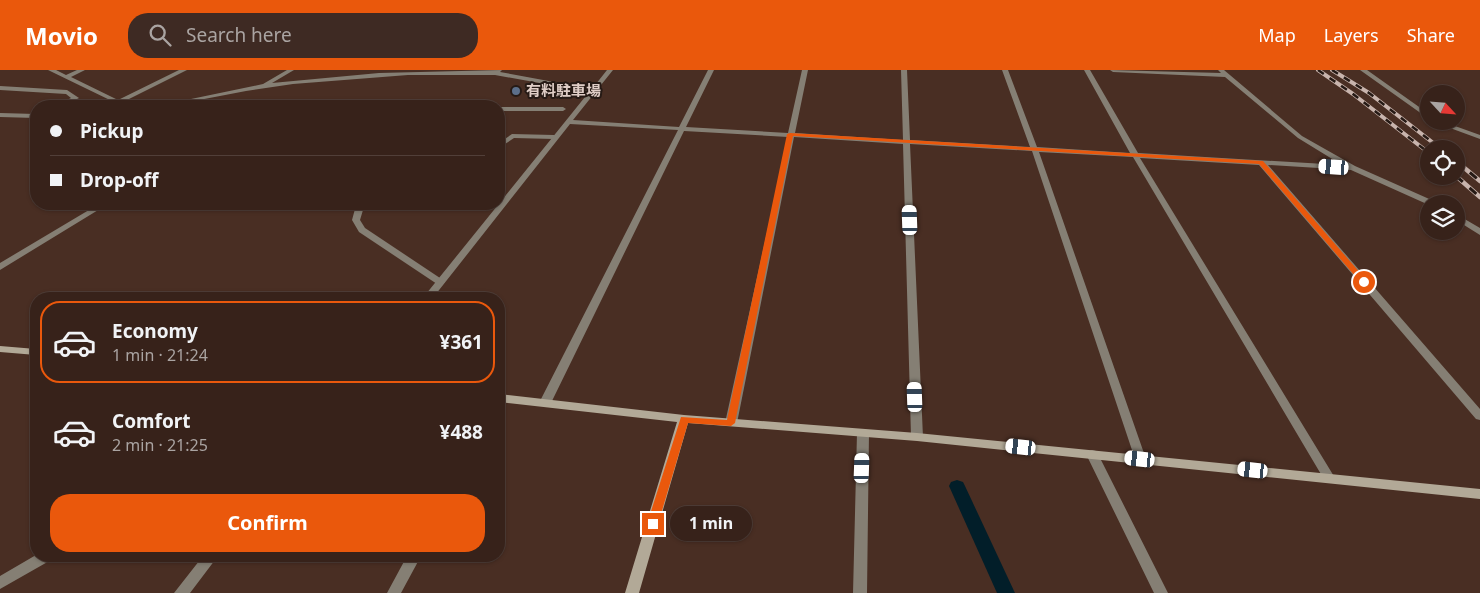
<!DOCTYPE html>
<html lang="en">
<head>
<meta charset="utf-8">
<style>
	body { margin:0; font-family:"Noto Sans","Noto Sans JP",sans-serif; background:#3e2a23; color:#f1f3f6; height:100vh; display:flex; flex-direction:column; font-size:19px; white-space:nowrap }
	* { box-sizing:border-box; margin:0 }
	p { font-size:16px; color:#aaa4a2 }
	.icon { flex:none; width:28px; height:28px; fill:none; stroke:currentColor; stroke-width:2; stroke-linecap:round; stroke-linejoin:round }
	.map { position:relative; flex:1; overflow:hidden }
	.panel { position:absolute; left:30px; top:222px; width:475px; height:270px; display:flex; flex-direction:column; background:#37221a; border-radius:20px; box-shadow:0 1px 4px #0004,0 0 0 1px #513f39 }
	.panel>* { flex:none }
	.hud { position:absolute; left:30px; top:30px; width:475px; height:110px; border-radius:20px; box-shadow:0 1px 4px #0004,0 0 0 1px #513f39; display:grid; align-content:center; height:110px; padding:0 20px; background:#37221a }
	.needle { width:32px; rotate:116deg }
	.fabs { position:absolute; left:1420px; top:15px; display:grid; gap:10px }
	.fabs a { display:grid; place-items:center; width:45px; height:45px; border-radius:50%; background:#37221a; box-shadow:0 1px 4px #0004,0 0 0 1px #513f39; font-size:25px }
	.end { position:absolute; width:22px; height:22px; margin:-11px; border:6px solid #ea580c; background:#fff; box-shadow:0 0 0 2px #fff }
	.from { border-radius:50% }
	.bubble { position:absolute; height:35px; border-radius:18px; background:#37221a; box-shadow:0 1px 4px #0004,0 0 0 1px #513f39; font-size:16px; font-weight:700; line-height:35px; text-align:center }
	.car { position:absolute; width:15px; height:30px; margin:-15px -8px; border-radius:6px; box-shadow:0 0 4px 1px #0007; background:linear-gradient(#fff 24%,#345 0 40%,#fff 0 76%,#345 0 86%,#fff 0) }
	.hud b { display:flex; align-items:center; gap:18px; height:48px; font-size:19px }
	.hud b+b { border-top:1px solid #513f39 }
	.hud i { width:12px; height:12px; background:#f1f3f6 }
	ul { padding:9px 0 0; list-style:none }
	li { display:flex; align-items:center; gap:15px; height:82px; margin:0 10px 8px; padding:0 10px; border:2px solid transparent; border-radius:20px }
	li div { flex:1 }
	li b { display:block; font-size:19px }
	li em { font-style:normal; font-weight:700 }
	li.selected { border-color:#ea580c }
	li>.icon { width:45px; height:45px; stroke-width:1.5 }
	.action { display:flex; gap:10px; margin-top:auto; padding:10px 20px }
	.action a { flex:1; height:58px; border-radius:20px; background:#ea580c; color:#fff; font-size:20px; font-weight:700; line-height:58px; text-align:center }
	header { display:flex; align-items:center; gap:30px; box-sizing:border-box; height:70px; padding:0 25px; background:#ea580c; color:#fff }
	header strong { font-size:24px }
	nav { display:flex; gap:28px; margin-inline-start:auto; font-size:18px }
	.search { width:350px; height:45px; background:#3e2a23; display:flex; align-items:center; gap:12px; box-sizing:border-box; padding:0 18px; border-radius:20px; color:#aaa4a2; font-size:19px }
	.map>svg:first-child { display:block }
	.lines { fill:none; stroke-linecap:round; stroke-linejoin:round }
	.stream { fill:#021e29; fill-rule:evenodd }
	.lane { fill:#857f74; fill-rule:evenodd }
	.street { fill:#857f74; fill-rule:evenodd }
	.secondary { fill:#b2a997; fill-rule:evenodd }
	.rail-far1-casing { stroke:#c8b4ad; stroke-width:4 }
	.rail-casing { stroke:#c8b4ad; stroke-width:4.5 }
	.rail-far1 { stroke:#261a15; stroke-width:2.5; stroke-dasharray:7; stroke-linecap:butt }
	.rail { stroke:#261a15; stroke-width:3; stroke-dasharray:9; stroke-linecap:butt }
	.route { fill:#ea580c }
	.service-dot { fill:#5c6f8a; stroke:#261a15; stroke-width:2 }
	.labels { text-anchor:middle; stroke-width:4; stroke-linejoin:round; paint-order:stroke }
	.far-poi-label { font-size:15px; font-weight:bold; fill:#dfcdc6; stroke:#261a15; text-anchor:start }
</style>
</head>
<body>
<header>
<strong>Movio</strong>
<div class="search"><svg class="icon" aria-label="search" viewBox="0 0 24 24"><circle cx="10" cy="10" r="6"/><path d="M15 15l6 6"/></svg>Search here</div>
<nav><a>Map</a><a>Layers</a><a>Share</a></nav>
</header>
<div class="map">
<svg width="1480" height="523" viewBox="0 0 1480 523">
	<rect width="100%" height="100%" fill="#492e23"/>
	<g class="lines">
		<!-- stream -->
		<path class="stream" d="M957,410L963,412L965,416L1015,523H997L949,416L951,412Z"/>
		<!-- lane -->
		<path class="lane" d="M0,16L67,20L79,28L63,36H55L71,28L66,24L0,20Z
			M499,37H563L566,39L563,41H499Z
			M0,43L36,44V48L0,47Z
			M512,64L554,65L557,67L554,69L514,68L499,78V73Z
			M360,134H368L363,140L360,150L365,158L443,210L445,212L443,214H437L359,162L352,150L355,139Z"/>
		<!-- street -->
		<path class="street" d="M48,0H56L66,5L77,0H85L71,7L118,30L179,0H187L125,31L154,33L191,29L263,14L287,0H294L272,13L379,3L502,0L500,2L592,19L607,0H613L573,50L679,57L708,0H714L686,57L788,63L802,0H808L795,63L903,70L901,0H907L910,70L1030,77L1002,0H1008L1037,77L1130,83L1084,0H1090L1138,83L1342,95L1298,68L1225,7L1113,2L1110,0L1221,3L1218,0H1224L1302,66L1355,96L1436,132L1437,134H1429V135L1351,100L1268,95L1480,339V350L1476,349L1259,95L1140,88L1335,408L1333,411L1329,413L1325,411L1133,87L1039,82L1146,389L1144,392L1140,393L1136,392L1032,81L910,74L923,367L921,370H913L911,367L903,74L794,67L737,353L735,356H727L725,353L788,67L684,61L551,333L549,336H541L539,333L678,60L570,54L432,229H422L589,22L495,5H408L293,14L246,21L173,35L134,36L116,33Z
			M1360,0H1367L1429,44V49Z
			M1431,51H1441L1480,65V69Z
			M99,134H108L0,200V193Z
			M1456,144L1480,158V165L1456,150Z
			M863,359L867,360L869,363L867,523H853L857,363L859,360Z
			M1092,380L1096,381L1098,384L1168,523H1154L1086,384L1088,381Z
			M36,485V486H53L51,490L0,519V506Z
			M203,486H218L190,523H174Z
			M407,486H421L401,523H387Z"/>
		<!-- secondary -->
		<path class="secondary" d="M0,276L36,279V285L0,282Z
			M499,324L684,345L917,363L1480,419V429L917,371L688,353L639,523H625L677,352L499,332Z"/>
		<!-- rail-far1 casing -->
		<g class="rail-far1-casing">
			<path id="rail-far1" d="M1318,0L1353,24L1429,83
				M1332,0L1369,23L1441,79"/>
		</g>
		<!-- rail casing -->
		<g class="rail-casing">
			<path id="rail" d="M1456,91L1480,111
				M1456,106L1480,127"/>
		</g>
		<!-- rail-far1 -->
		<use href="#rail-far1" class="rail-far1"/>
		<!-- rail -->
		<use href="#rail" class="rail"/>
	</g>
	<!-- route -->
	<path class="route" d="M790,63L1263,91L1368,212L1361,213L1259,94L793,66L735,353L731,356L688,353L658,454L657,456H649L647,454L681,347L727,350L787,64Z"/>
	<!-- markers -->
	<circle class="service-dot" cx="516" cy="21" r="5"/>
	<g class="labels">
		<!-- far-poi labels -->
		<g class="far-poi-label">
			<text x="526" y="26">有料駐車場</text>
		</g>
	</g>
</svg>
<div class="fabs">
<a><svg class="needle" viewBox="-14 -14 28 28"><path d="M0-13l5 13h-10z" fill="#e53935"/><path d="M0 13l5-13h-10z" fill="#aaa4a2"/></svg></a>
<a><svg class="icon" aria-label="locate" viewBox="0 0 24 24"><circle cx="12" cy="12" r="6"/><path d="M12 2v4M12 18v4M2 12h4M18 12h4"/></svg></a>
<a><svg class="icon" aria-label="layers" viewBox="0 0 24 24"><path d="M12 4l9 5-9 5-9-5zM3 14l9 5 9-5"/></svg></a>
</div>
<i class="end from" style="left:1364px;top:212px"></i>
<i class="end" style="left:653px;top:454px"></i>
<div class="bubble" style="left:670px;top:436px;width:82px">1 min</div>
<i class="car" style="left:1334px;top:97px;rotate:274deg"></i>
<i class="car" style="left:910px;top:150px;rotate:358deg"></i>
<i class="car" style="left:915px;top:327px;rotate:358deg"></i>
<i class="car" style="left:1021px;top:377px;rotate:276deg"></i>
<i class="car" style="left:1140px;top:389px;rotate:276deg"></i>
<i class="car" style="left:862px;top:398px;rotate:2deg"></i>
<i class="car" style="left:1253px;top:400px;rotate:276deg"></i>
<div class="hud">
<b><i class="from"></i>Pickup</b>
<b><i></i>Drop-off</b>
</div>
<section class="panel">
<ul>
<li class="selected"><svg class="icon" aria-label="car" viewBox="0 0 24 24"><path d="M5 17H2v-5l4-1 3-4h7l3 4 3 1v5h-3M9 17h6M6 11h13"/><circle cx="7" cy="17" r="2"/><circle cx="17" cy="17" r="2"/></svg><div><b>Economy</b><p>1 min · 21:24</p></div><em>¥361</em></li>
<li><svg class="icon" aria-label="car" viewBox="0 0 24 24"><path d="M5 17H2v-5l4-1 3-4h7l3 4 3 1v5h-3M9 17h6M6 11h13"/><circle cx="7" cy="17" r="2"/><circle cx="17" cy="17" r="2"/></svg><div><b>Comfort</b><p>2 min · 21:25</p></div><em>¥488</em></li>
</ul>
<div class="action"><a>Confirm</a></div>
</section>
</div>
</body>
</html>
